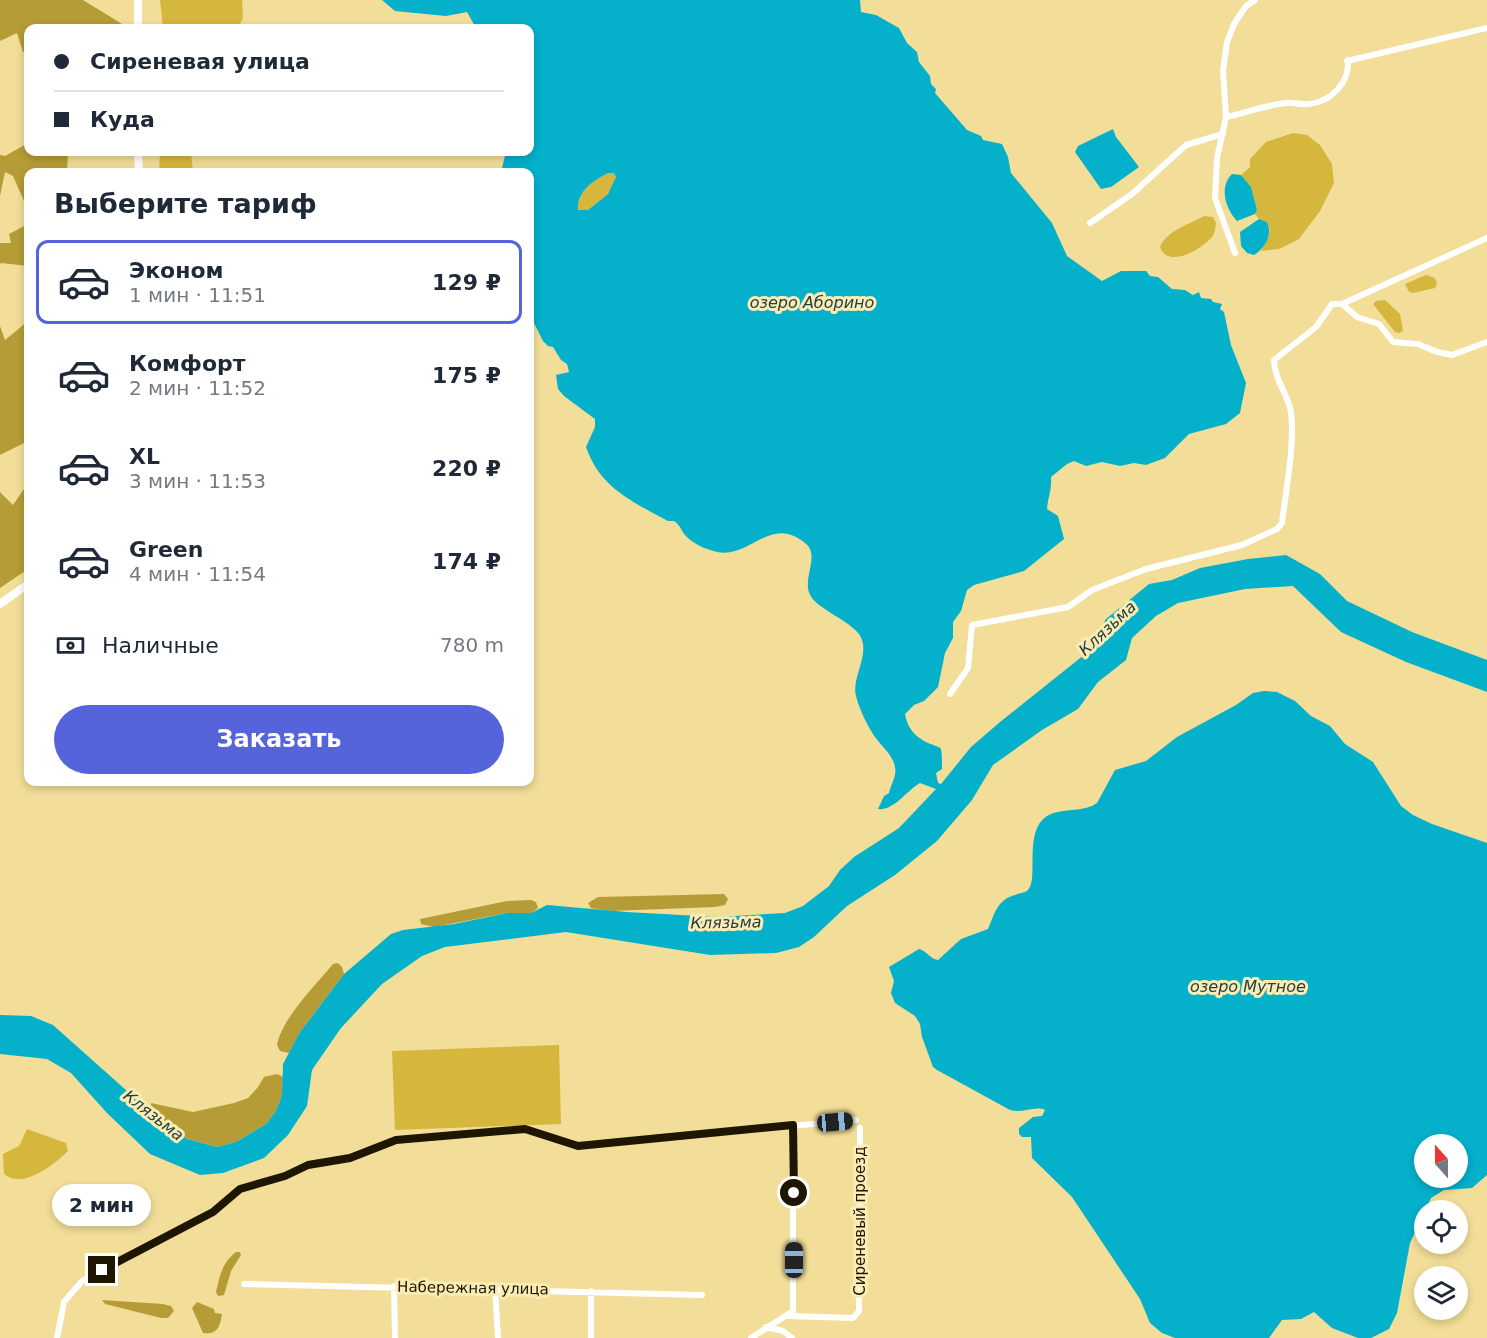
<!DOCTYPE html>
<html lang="ru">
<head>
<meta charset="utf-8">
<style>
	body { margin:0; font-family:"DejaVu Sans",sans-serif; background:#f2f2f3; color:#1f2937; height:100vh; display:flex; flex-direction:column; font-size:22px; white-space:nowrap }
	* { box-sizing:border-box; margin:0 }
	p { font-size:20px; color:#747a83 }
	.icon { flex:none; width:33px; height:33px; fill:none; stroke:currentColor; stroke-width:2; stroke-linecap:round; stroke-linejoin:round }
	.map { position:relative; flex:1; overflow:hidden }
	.panel { position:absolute; left:24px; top:168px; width:510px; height:618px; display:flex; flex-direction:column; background:#fff; border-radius:12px; box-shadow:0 3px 9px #0003 }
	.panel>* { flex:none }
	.banner { position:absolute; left:24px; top:24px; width:510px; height:132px; border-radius:12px; box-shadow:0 3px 9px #0003; display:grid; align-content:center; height:132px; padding:0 30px; background:#fff }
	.needle { width:39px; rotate:339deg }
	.controls { position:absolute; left:1414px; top:1134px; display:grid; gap:12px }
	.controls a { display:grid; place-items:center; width:54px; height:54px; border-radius:50%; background:#fff; box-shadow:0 3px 9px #0003; font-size:30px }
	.end { position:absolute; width:27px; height:27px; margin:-14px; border:8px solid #1e1600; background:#fff; box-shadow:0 0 0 3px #fff }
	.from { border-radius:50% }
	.bubble { position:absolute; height:42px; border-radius:21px; background:#fff; box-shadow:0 3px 9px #0003; font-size:20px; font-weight:600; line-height:42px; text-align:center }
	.car { position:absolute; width:18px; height:36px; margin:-18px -9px; border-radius:8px; box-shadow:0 0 4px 2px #0007; background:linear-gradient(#222 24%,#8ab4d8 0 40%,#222 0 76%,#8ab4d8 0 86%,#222 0) }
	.banner b { display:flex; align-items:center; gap:21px; height:57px; font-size:22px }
	.banner b+b { border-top:2px solid #e0e1e3 }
	.banner i { width:15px; height:15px; background:#1f2937 }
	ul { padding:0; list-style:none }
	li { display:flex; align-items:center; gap:18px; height:84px; margin:0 12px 9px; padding:0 18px; border:3px solid transparent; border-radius:12px }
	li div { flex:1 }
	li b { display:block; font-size:22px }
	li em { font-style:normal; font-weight:600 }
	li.active { border-color:#5664db }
	li>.icon { width:54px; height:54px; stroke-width:1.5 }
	h2 { padding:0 30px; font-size:27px; line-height:72px }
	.pay { display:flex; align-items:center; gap:15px; height:66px; padding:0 30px; font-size:22px }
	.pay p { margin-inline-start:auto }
	.primary-button { display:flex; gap:12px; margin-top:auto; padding:12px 30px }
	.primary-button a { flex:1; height:69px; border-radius:36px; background:#5664db; color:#fff; font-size:24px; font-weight:600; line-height:69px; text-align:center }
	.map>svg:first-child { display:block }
	.green { fill:#d6b73d }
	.forest { fill:#b69c36 }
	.water { fill:#05b0cb; fill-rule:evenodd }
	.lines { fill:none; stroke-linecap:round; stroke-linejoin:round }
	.minor { stroke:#fff; stroke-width:6 }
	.secondary { stroke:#fff; stroke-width:8 }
	.route { stroke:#1e1600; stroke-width:8 }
	.labels { text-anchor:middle; stroke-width:6; stroke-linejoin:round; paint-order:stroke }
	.street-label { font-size:15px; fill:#1e1600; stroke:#fbecb4 }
	.water-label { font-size:16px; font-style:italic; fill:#223f45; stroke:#fbecb4 }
</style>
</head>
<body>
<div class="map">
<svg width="1487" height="1338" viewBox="0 0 1487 1338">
	<rect width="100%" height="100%" fill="#f2de98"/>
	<!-- green -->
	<path class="green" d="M160,0H242L243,18L238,28H163Z
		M1293,133L1307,135L1320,145L1332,164L1334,183L1320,211L1299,239L1279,249L1261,251C1267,241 1273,233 1267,222L1259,219L1255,214L1257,210L1251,187L1241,175L1250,167V159L1266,142Z
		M160,152H191L193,172H159Z
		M608,173H614L616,177L608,194L588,210H578C577,191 593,181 608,173Z
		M1204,216L1213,217L1216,223C1215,228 1215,234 1212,237C1201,250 1168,269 1160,247C1166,231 1190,224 1204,216Z
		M1426,275L1435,278L1437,284L1435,288L1413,293L1409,292L1405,284Z
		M1385,300L1400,314L1403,331L1399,333L1395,332L1373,304L1376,301Z
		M559,1045L561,1124L395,1130L392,1051Z
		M27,1129L66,1143L68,1151C54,1165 22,1190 4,1174L3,1154L19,1146Z"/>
	<!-- forest -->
	<path class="forest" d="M0,0H83L122,24V28H28V52H23L17,33L0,41Z
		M28,143V152H68L67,172H28V210L13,176L5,172L0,196V155L5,156Z
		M28,224V266L1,263L0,265V243H11L9,234Z
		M28,321V441L0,455V326L5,340Z
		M28,483V569L0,588V492L13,505Z
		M724,894L728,899L725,905L715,907L611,911L591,908L588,903L598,897Z
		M531,900L536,902L538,908L531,913H507L434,927L421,924L420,919L507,901Z
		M338,963L342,967L344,974L300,1032L289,1053L280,1051L277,1045C282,1018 315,986 333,964Z
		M277,1074L283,1077L282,1095L276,1111L266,1124L236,1142L217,1147L187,1139L150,1110L151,1103L193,1112L234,1103L248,1098L258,1087L264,1077Z
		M236,1252H240L241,1255L231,1271L224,1295L218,1296L216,1292C220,1275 222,1263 236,1252Z
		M102,1300L163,1304L171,1306L174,1311L168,1318H161L105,1304Z
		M197,1302L214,1309L215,1313L222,1314C220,1326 218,1335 203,1333L192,1308Z"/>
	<!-- water -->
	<path class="water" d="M382,0H860L861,12L876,15L899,28L907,43L917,52L919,62L930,76L931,84L936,89L935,93L967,130L981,136L983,140L1002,144L1008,157L1011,173L1052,223L1067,256L1102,281L1121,271H1146L1150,276L1158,277L1172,289L1185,290L1193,295L1199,292L1201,298L1211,299L1213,302L1222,304L1220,309L1224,312L1231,345L1246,383L1240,413L1226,424L1189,434L1165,458L1146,465L1134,463L1120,466L1102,462L1086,466L1074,461L1067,464L1051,477C1052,489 1048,497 1047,509L1058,516L1064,539L1024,571L974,585L967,590L961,611L953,622V638L945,653L938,687L924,701L914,705L905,714C910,744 939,744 941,749C942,754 942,764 942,769L936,773L938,783L941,784L971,747L1000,722L1084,655L1106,619L1149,584L1172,580L1200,568L1248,559L1286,555L1320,574L1347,601L1412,632L1487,660V692L1406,662L1341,632L1293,586L1245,589L1178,603L1156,616L1132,638L1126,660L1098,682L1078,709L1042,730L993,765L972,800L937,841L895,875L847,906L814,937L799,947L776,953L710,955L566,932L445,947L422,956L382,984L341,1028L312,1070L307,1106L288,1135L264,1158L223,1173L200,1175L150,1154L107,1113L71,1073L47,1059L0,1054V1015L31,1016L53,1025L136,1099L187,1139L217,1147L236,1142L266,1124L276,1111L282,1095L283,1064L300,1032L344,974L391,934L403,930L454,924L507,913H531L547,905L627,912L717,917L785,913L803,906L829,886L840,870L854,857L899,828L936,789L920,783C906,791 894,811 878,809L884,796L889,793C891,784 897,776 895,767C893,755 882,747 875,737C868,727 859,709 856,696C851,677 872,653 859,634C849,621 821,610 812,598C799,581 822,556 805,543C770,514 751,559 717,552C705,549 693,544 685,535C681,530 680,525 674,521H668C633,502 600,488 586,447L595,427V419L564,396L558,389L556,375L569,372L567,364L561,360L553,347L548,346L543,341L530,315V172H501L506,152H530V28H476L467,12L446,16L395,11ZM608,173H614L616,177L608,194L588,210H578C577,191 593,181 608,173Z
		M1113,129L1116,137L1139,167L1111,187L1101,189L1075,152L1078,146Z
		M1232,174L1241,175L1251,187L1257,210L1255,214L1237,221C1225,208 1219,187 1232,174Z
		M1259,219L1267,222C1273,235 1265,248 1254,255L1247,253L1241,246L1240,232Z
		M1264,691L1277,692L1295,701L1311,716L1330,726L1345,744L1373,762L1401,806L1413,815L1432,824L1487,843V1175L1472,1188L1444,1190L1431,1198L1410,1243L1397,1313L1389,1329L1371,1338H1358L1332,1328L1314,1312L1301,1319L1282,1320L1269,1338H1175L1162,1333L1150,1323L1140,1299L1072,1197L1032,1158L1031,1137H1022L1019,1134V1128L1033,1117L1042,1116L1045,1110C1035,1105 1022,1114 1010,1110L937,1070L933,1067L922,1037L920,1024L915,1016L895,1003L891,993L894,981L889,967L919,949C927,951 930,959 938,960L961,939L988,929C995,913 997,900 1015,895C1019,893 1025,893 1028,890C1039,879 1023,831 1047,816C1060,808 1078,812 1092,806L1097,803L1115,770L1146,761L1177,737L1236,705L1253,693ZM1425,1144H1458V1178H1425Z"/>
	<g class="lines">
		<!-- minor -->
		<path class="minor" d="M1347,61L1487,28
			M1226,117C1245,113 1266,105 1286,103C1293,102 1301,105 1309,104C1331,102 1350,82 1348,60
			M1090,223L1132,194L1186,145L1223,134
			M1235,253L1215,198L1217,158L1226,117L1223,71L1227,42L1234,24L1246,6L1255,0
			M1342,304L1487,238
			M950,694L968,668L972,625L1068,607L1092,590L1146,569L1242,545L1277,529L1282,523C1286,489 1295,445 1291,412C1288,394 1274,379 1274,360L1316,327L1332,304H1342L1357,317L1379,324L1393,342L1418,344L1437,352L1452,355L1487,342
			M244,1284L702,1295
			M394,1286L395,1338
			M495,1288L498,1338
			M591,1291V1338
			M788,1316L853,1318L859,1311L860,1128
			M766,1327L783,1331L792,1338
			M57,1338L64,1302L82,1281L213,1212L240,1189L285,1176L308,1165L350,1158L396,1140L515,1129L533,1131L578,1146L856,1120
			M751,1338L793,1311V1125"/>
		<!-- secondary -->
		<path class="secondary" d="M138,28V0
			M138,152L139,172
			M0,604L28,584"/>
	</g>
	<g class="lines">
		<!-- route -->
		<path class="route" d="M102,1270L213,1212L240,1189L285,1176L308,1165L350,1158L396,1140L525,1129L578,1146L793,1125L794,1193"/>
	</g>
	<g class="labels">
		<!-- street labels -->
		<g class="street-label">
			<text transform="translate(860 1221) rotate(-90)" y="5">Сиреневый проезд</text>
			<text transform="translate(473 1288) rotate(1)" y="5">Набережная улица</text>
		</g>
		<!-- water labels -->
		<g class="water-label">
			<text x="812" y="308">озеро Аборино</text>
			<text transform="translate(1107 628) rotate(-43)" y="6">Клязьма</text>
			<text transform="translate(726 922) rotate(-1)" y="6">Клязьма</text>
			<text x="1248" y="992">озеро Мутное</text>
			<text transform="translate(154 1115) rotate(38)" y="6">Клязьма</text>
		</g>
	</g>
</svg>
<div class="controls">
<a><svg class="needle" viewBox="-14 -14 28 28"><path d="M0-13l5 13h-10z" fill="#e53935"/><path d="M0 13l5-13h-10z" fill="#747a83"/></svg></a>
<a><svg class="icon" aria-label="locate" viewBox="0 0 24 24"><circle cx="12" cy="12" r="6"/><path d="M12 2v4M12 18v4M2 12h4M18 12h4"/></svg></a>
<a><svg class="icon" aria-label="layers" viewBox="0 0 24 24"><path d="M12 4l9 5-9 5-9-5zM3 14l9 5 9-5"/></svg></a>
</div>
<i class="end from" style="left:794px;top:1193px"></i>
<i class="end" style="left:102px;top:1270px"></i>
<div class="bubble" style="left:52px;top:1184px;width:99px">2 мин</div>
<i class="car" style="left:835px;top:1122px;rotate:85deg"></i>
<i class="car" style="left:794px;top:1260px;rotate:0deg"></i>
<div class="banner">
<b><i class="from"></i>Сиреневая улица</b>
<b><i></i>Куда</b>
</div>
<section class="panel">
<h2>Выберите тариф</h2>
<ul>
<li class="active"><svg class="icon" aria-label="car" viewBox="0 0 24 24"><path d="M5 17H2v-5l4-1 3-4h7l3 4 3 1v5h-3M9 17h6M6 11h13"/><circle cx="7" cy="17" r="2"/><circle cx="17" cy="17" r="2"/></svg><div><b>Эконом</b><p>1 мин · 11:51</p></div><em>129 ₽</em></li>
<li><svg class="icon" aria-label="car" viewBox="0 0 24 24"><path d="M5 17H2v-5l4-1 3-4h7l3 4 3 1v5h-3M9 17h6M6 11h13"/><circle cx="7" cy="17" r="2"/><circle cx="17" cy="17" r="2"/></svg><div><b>Комфорт</b><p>2 мин · 11:52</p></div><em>175 ₽</em></li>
<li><svg class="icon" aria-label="car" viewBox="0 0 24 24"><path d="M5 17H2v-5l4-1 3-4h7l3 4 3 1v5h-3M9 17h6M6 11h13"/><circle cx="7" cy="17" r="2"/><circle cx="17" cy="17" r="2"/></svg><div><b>XL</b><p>3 мин · 11:53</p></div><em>220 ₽</em></li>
<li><svg class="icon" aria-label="car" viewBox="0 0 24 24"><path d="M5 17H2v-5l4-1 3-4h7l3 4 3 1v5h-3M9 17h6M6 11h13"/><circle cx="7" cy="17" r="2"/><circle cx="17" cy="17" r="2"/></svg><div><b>Green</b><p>4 мин · 11:54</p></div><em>174 ₽</em></li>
</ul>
<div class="pay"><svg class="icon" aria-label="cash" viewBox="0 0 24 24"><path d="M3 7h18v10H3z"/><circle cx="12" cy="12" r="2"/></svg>Наличные<p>780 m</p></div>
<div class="primary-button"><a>Заказать</a></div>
</section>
</div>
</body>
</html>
